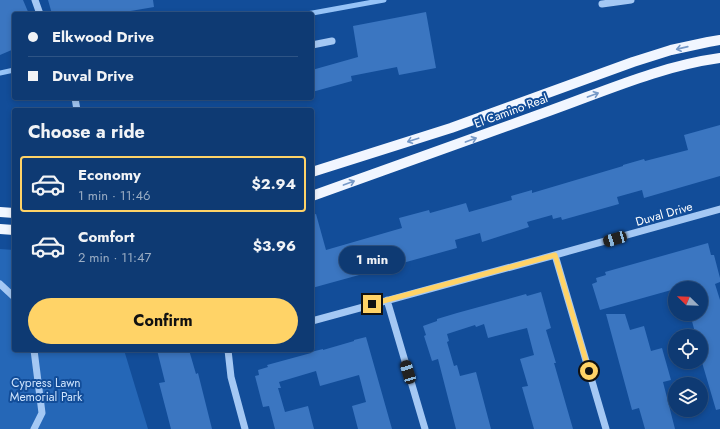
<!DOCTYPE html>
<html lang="en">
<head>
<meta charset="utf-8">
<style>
	body { margin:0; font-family:Jost,sans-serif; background:#174178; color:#f1f3f6; height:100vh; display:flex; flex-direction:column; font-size:15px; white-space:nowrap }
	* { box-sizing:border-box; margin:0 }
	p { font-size:13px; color:#9badc4 }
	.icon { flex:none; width:22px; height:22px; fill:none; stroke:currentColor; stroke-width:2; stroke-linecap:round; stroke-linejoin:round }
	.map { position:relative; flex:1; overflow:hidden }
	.details { position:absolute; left:12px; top:108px; width:302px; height:244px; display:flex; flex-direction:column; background:#0e3a73; border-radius:4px; box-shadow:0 2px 6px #0003,0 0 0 1px #2e5485 }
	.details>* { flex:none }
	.guide { position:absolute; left:12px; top:12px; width:302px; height:88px; border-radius:4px; box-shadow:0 2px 6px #0003,0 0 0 1px #2e5485; display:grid; align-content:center; height:88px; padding:0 16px; background:#0e3a73 }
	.needle { width:26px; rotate:293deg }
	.controls { position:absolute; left:668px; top:281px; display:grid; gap:8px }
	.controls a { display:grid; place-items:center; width:40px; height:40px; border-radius:50%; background:#0e3a73; box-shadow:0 2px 6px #0003,0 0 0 1px #2e5485; font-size:20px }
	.end { position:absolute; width:18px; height:18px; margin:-9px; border:5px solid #ffd367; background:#111; box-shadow:0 0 0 2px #111 }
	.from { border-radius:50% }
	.bubble { position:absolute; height:28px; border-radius:14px; background:#0e3a73; box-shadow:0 2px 6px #0003,0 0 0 1px #2e5485; font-size:13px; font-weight:700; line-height:28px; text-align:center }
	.car { position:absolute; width:12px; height:24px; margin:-12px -6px; border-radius:5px; box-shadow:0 0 3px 1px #0007; background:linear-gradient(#222 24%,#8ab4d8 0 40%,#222 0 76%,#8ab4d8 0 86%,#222 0) }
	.guide b { display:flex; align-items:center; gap:14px; height:38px; font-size:15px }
	.guide b+b { border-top:1px solid #2e5485 }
	.guide i { width:10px; height:10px; background:#f1f3f6 }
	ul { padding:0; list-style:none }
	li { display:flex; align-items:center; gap:12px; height:56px; margin:0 8px 6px; padding:0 8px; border:2px solid transparent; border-radius:4px }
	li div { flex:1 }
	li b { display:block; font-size:15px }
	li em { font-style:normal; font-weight:700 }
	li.active { border-color:#ffd367 }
	li>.icon { width:36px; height:36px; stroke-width:1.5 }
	h2 { padding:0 16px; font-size:18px; line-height:48px }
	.cta { display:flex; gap:8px; margin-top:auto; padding:8px 16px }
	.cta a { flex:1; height:46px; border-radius:24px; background:#ffd367; color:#111; font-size:16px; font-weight:700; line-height:46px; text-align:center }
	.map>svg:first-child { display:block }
	.green { fill:#2567b7 }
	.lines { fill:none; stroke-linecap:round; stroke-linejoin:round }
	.stream { stroke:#96c3f7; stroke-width:5 }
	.building { fill:#3b76c1 }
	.minor { stroke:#a4c8f4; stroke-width:7 }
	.major { stroke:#f1f6ff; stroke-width:10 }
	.oneway { stroke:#7699c7 }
	.route { stroke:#ffd367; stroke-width:5 }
	.labels { text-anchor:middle; stroke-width:4; stroke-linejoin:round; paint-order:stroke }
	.street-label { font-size:12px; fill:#fff; stroke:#124d99 }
	.park-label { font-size:12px; fill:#cde3fd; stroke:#124d99 }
</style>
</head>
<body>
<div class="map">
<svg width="720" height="429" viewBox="0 0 720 429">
	<rect width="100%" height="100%" fill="#124d99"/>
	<!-- green -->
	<path class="green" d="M0,249L14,250V350H124L148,429H0Z"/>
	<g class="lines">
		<!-- stream -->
		<path class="stream" d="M307,14L384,0
			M0,73L14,70"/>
	</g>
	<!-- building -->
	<path class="building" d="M0,0H23L29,14H14V49L0,55Z
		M48,0H153L154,7L113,14H52Z
		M426,12L436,68L399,75L397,67L351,76L352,81L312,92V70L358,57L353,26Z
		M720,125V176L644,198L642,190L617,197L619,204L562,220L561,217L553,219L552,215L527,222L529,227L482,242L480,233L455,240L457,248L312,288V215L316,214L326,250L402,228L399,218L429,210L430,213L466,203L469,212L512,200L511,196L532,190V193L623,166V165L644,159L645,161L688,150L684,135Z
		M708,243L711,255H714L720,278V282L715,284L720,300V409L716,410L701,359V336H696L690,314H701V288H682V287L675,288V289L600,310L592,284L597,282L596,278L606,275L605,272Z
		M541,292L551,328L546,330L556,363H554L573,429H534L522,387L528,386L520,359L534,355L527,328L488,338L484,324L476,327L475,325L447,334L449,341L447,342L454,366L457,365L460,376L476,372L491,429H456L438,359L432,361L424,336L426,335L423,326L437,321V319L457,313L526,294L527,296Z
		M606,314H625L630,330L644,326L651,351L662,348L671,380L663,382L675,429H645L639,408L632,410Z
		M366,337L392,429H358L352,406L366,402L359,375L320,386L316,371L279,382L281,388H278L285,412L308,406L314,429H275L269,406L263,407L255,376L259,375L258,370L268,367L267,365L311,353V352L323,349V350L354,341V340Z
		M157,350H189L196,374L198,373L212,429H171L159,383L165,382Z"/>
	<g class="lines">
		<!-- minor -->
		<path class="minor" d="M35,0L40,14
			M602,4L631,0
			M312,45L332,41
			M75,98L77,110
			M555,255L606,429
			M0,284L14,297
			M387,300L425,429
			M312,321L555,255L720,209
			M228,350L231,377L245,429
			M34,429L42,413L34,350"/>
		<!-- major -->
		<path class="major" d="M312,172L451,128L633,62L671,50L708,42L720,40
			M312,196C391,168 470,140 549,111C605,91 661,66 720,58
			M0,212L14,213
			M0,229L14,230"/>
	</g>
	<!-- one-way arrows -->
	<defs><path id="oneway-shaft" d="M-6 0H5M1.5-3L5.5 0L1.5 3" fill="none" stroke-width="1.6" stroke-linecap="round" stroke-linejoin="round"/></defs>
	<g class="oneway">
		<use href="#oneway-shaft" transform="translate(682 48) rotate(167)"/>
		<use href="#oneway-shaft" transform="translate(593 95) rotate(-20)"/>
		<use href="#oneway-shaft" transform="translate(413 140) rotate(162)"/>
		<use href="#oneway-shaft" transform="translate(471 140) rotate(-20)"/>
		<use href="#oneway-shaft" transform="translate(349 183) rotate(-20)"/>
	</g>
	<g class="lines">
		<!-- route -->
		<path class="route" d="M372,304L555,255L589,371"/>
	</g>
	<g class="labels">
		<!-- street labels -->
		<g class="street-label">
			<text transform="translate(511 111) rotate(-20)" y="4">El Camino Real</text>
			<text transform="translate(664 214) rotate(-16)" y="4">Duval Drive</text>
		</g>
		<!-- park labels -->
		<g class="park-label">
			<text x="46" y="387">Cypress Lawn<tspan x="46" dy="14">Memorial Park</tspan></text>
		</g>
	</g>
</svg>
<div class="controls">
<a><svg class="needle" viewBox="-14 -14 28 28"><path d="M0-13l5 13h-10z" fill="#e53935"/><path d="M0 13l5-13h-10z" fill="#9badc4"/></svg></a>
<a><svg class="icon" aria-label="locate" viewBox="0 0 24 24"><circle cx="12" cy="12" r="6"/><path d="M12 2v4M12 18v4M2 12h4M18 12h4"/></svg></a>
<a><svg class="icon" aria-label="layers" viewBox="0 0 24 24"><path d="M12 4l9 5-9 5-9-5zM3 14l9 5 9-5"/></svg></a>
</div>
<i class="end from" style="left:589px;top:371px"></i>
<i class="end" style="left:372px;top:304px"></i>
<div class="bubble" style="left:339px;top:246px;width:66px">1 min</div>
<i class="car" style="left:615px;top:239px;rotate:254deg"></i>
<i class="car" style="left:408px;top:372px;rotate:343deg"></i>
<div class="guide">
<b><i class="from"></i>Elkwood Drive</b>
<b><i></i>Duval Drive</b>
</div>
<section class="details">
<h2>Choose a ride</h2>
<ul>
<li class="active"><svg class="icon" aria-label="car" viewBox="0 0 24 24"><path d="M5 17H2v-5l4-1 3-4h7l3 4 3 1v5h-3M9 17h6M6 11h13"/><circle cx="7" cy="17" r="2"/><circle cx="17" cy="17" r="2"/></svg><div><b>Economy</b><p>1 min · 11:46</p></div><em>$2.94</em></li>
<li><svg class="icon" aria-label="car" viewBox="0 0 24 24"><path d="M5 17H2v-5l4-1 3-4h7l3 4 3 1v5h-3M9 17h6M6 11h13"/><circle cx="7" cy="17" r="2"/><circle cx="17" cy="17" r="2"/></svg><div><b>Comfort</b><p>2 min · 11:47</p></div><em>$3.96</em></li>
</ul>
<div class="cta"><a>Confirm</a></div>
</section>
</div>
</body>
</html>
